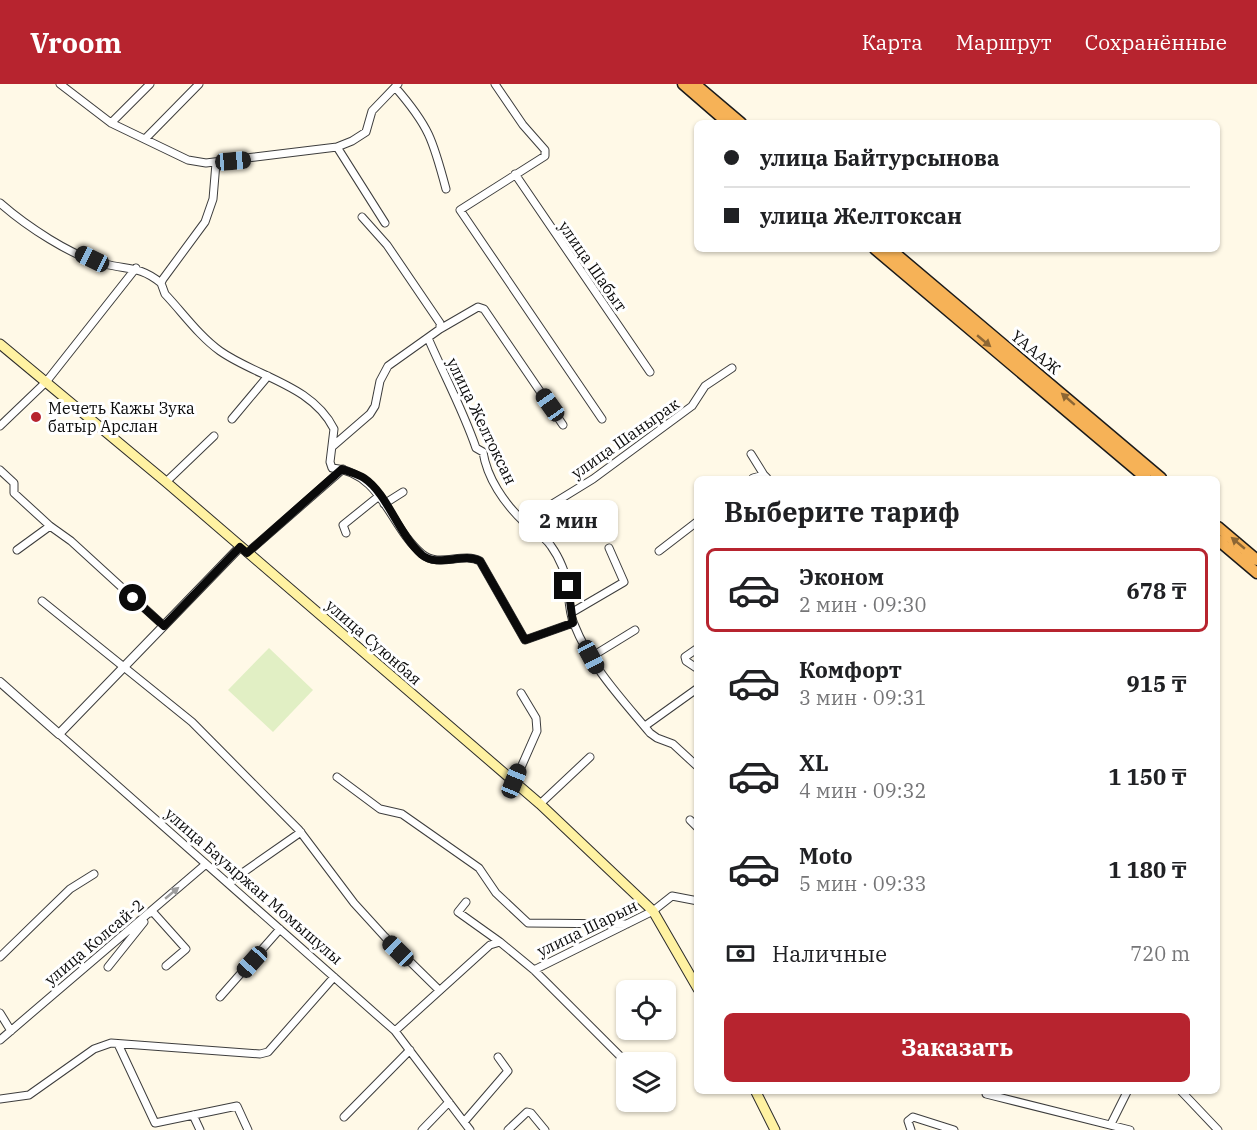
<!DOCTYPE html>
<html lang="ru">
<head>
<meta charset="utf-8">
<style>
	body { margin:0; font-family:"IBM Plex Serif",serif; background:#f6f6f6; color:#202124; height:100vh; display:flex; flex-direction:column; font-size:22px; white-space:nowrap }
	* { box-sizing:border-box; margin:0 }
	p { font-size:20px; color:#757577 }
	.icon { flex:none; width:33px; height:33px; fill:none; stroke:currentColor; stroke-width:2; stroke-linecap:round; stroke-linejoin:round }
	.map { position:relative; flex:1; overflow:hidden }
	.panel { position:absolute; left:694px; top:392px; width:526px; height:618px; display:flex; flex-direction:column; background:#fff; border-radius:9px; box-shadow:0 2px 4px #0004 }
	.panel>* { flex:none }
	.top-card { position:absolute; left:694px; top:36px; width:526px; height:132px; border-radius:9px; box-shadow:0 2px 4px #0004; display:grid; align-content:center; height:132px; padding:0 30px; background:#fff }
	.buttons { position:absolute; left:616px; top:896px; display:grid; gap:12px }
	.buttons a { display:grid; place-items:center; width:60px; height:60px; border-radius:9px; background:#fff; box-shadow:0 2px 4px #0004; font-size:30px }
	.end { position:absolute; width:27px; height:27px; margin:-14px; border:8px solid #0a0a0a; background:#fff; box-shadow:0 0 0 3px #fff }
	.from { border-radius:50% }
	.bubble { position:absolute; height:42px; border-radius:9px; background:#fff; box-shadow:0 2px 4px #0004; font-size:20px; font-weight:700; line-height:42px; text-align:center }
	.car { position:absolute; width:18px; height:36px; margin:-18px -9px; border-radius:8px; box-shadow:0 0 4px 2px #0007; background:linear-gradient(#222 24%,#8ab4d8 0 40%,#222 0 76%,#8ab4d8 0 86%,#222 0) }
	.top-card b { display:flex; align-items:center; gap:21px; height:57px; font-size:22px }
	.top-card b+b { border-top:2px solid #e0e0e0 }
	.top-card i { width:15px; height:15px; background:#202124 }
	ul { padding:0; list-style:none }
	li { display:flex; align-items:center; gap:18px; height:84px; margin:0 12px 9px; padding:0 18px; border:3px solid transparent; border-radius:9px }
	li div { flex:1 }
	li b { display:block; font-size:22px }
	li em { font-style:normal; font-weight:700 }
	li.selected { border-color:#b7242f }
	li>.icon { width:54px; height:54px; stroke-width:1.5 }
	h2 { padding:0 30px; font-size:27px; line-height:72px }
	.pay { display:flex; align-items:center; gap:15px; height:66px; padding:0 30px; font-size:22px }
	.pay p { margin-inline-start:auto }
	.button { display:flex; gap:12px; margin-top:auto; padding:12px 30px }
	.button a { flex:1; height:69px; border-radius:9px; background:#b7242f; color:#fff; font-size:24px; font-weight:700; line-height:69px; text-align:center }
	header { display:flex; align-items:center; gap:36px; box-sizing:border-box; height:84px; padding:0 30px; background:#b7242f; color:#fff }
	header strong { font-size:28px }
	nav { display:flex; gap:33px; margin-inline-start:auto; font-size:21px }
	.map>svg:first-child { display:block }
	.pitch { fill:#e1efc4 }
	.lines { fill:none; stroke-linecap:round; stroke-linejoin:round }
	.minor-casing { stroke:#3d3d3d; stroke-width:9 }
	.tertiary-casing { stroke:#3d3d3d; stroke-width:10 }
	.secondary-casing { stroke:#2c2c2c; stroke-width:11 }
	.trunk-casing { stroke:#1b1b1b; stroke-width:13 }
	.minor { stroke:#fff; stroke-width:7 }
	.tertiary { stroke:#fff; stroke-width:8 }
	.secondary { stroke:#fff2a2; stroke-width:9 }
	.trunk { stroke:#f6b257; stroke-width:10 }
	.oneway { fill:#8c6634 }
	.oneway2 { fill:#9d9d9d }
	.route { stroke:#0a0a0a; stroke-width:8 }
	.poi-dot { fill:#b7242f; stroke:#fff; stroke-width:2 }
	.labels { text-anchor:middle; stroke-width:6; stroke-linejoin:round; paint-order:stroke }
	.street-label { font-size:16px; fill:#0a0a0a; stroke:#fff }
	.poi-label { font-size:16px; fill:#0a0a0a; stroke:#fff; text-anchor:start }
</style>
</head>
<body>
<header>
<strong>Vroom</strong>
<nav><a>Карта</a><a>Маршрут</a><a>Сохранённые</a></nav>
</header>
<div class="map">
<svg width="1257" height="1046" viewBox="0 0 1257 1046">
	<rect width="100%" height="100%" fill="#fff9e7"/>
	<!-- pitch -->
	<path class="pitch" d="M269,564L313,606L273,648L228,606Z"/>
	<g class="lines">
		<!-- minor casing -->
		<g class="minor-casing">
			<path id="minor" d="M60,0L111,39L188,76L206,79L337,63L352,57L366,48L372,27L398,0
				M495,0L523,41L545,66V72L460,126L602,335
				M395,3C429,42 433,56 446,105
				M111,39L150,0
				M145,55L199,0
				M337,63L385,139
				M216,79L213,115L205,138L163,195L161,199L165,210C183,229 199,252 220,267C257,293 312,301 334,345L330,378L332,384C382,388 389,442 422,470C438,484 463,468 480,477L525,556L573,539
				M515,90L650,288
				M0,119C25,141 72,173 105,180C129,186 140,182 161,199
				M440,245L478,223L484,225L563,341
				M428,254C444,291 463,326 476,364L483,368C487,394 504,419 524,438C533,447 544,451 551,462C559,473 567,491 568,504C569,516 569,529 574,540C591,583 621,614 650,649L657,654L673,660L698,683
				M232,335L268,292
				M0,342L46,298L136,184
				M333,362L370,330L375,322L380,297L388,282L440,245V239L387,161L362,133
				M751,370L764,391
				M0,386L14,399V409L50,442L71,457L164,542
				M753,394L764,391L767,394
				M166,398L214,352
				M384,420L403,408
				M523,438L593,395L692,322L705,302L732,284
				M346,449L343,441L379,412
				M17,466L50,442
				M659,467L698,437
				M247,469L343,385
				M42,517L192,638L299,746L354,819L385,853L439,906
				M571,529L624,498L609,464
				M698,564L685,573L686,577L698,585
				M591,573L635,546
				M645,642L698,604
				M59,650L395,947L470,1046
				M337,693L380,725L402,730L479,784L496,809L528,839L627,840
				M515,697L537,647L536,634L521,609
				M540,720L590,673
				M690,736L698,744
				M228,799L301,748
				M466,818L458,828L500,858
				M150,829L152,827L186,865L166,882
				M0,873L70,805L94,790
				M108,883L144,838
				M534,886L653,827L672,812L698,817
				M220,913L280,845
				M0,929L11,947
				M395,947L490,861L500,858L534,886L627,979
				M0,956L206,780
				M118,960L155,1039L237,1022L248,1046
				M986,1006V1010L1130,1046
				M1180,1006L1218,1046
				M0,1015L29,1011L94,965L111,959L260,970L268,968L334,893
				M193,1031L200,1046
				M344,1033L410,966
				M464,1038L508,987L498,973
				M1111,1040L1128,1006
				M422,1046L449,1018
				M508,1046L527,1028L531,1029L545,1046
				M911,1046L908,1037L913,1033L954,1046"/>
		</g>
		<!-- tertiary casing -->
		<g class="tertiary-casing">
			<path id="tertiary" d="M0,598L59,650L240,463"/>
		</g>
		<!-- secondary casing -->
		<g class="secondary-casing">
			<path id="secondary" d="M0,260L166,398L540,720L653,827L698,905
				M755,1006L775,1046"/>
		</g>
		<!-- trunk casing -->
		<g class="trunk-casing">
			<path id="trunk" d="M683,0L728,39
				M695,0L741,39
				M875,165L1146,394
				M890,165L1161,394
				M1218,443L1257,476
				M1218,456L1257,489"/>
		</g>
		<!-- minor -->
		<use href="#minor" class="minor"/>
		<!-- tertiary -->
		<use href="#tertiary" class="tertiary"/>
		<!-- secondary -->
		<use href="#secondary" class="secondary"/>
		<!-- trunk -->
		<use href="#trunk" class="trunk"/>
	</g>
	<!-- one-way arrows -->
	<defs><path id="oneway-solid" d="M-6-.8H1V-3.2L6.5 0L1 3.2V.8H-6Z" transform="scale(1.5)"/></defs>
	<g class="oneway">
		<use href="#oneway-solid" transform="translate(984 257) rotate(40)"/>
		<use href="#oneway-solid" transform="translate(1068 315) rotate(-139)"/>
		<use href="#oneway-solid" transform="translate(1238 459) rotate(-140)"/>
	</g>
	<use class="oneway2" href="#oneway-solid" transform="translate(172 809) rotate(-40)"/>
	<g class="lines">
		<!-- route -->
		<path class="route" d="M133,514L164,542L240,463L247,469L342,385C349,388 358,390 364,394C388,410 398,450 422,471C438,484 463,468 480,477L525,556L573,539L568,502"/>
	</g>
	<!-- markers -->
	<circle class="poi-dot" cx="36" cy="333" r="6"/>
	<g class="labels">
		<!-- street labels -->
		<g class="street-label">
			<text transform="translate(593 182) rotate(55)" y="6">улица Шабыт</text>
			<text transform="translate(1036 268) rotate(40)" y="6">ҮАААЖ</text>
			<text transform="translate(482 337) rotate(64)" y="6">улица Желтоксан</text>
			<text transform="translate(625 354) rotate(-35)" y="6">улица Шанырак</text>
			<text transform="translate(374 558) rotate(41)" y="6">улица Суюнбая</text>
			<text transform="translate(254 802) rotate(41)" y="6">улица Бауыржан Момышулы</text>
			<text transform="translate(587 844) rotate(-26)" y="6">улица Шарын</text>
			<text transform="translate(94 858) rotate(-40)" y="6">улица Колсай-2</text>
		</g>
		<!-- poi labels -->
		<g class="poi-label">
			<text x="48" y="330">Мечеть Кажы Зука<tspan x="48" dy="18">батыр Арслан</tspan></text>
		</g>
	</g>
</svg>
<div class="buttons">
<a><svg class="icon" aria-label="locate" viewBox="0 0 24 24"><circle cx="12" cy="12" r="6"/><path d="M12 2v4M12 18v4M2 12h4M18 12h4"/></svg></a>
<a><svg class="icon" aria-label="layers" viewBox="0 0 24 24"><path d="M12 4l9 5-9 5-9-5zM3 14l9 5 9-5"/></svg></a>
</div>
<i class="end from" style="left:133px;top:514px"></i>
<i class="end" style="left:568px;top:502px"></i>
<div class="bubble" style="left:519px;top:416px;width:99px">2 мин</div>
<i class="car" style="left:233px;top:77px;rotate:85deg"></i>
<i class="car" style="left:92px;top:175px;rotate:296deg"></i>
<i class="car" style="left:550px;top:321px;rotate:325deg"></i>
<i class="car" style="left:591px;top:573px;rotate:152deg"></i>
<i class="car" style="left:514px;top:697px;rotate:22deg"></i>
<i class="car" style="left:398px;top:867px;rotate:314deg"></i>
<i class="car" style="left:252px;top:878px;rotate:222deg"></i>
<div class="top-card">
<b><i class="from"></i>улица Байтурсынова</b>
<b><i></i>улица Желтоксан</b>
</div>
<section class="panel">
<h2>Выберите тариф</h2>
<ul>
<li class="selected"><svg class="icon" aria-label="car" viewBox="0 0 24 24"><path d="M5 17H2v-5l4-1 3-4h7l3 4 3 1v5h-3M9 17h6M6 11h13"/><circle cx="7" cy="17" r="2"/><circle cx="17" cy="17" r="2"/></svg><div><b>Эконом</b><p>2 мин · 09:30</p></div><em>678 ₸</em></li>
<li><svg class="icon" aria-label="car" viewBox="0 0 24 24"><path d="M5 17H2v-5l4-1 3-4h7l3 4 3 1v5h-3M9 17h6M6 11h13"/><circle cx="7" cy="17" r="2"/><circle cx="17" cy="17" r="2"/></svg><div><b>Комфорт</b><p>3 мин · 09:31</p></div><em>915 ₸</em></li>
<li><svg class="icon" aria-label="car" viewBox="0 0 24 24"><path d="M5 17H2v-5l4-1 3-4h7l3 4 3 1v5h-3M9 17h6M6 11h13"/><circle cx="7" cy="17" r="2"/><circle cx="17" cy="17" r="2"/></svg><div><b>XL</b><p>4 мин · 09:32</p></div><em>1 150 ₸</em></li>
<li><svg class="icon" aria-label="car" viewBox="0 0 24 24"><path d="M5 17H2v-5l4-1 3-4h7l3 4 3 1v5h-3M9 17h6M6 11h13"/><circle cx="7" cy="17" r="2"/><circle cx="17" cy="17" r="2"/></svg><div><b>Moto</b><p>5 мин · 09:33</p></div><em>1 180 ₸</em></li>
</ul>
<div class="pay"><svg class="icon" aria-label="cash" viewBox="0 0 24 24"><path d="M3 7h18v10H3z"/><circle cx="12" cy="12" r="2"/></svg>Наличные<p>720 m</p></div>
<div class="button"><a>Заказать</a></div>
</section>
</div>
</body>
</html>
